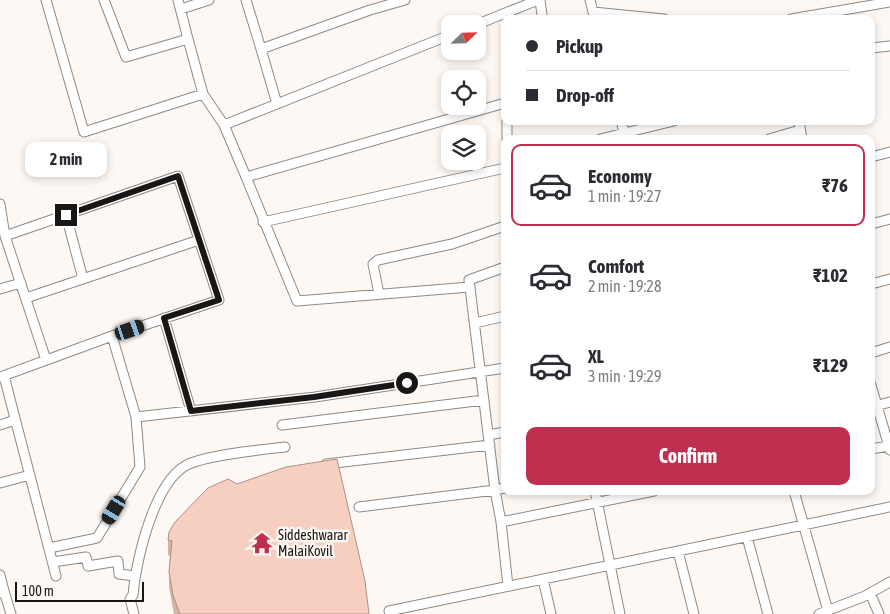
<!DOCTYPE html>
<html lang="en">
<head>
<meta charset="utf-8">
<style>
	body { margin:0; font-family:"Asap Condensed",sans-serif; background:#f7f7f7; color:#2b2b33; height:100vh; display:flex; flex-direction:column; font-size:19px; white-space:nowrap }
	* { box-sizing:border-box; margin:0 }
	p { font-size:16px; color:#7c7c81 }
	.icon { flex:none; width:28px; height:28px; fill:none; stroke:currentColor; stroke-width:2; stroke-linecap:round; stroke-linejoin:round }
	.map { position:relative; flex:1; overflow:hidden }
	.sheet { position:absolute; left:501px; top:135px; width:374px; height:360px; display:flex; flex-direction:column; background:#fff; border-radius:10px; box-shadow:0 2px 8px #0003 }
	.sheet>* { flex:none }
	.banner { position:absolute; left:501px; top:15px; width:374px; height:110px; border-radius:10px; box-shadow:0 2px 8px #0003; display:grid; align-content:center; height:110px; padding:0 25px; background:#fff }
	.needle { width:32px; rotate:67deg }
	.fabs { position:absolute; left:441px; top:15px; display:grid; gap:10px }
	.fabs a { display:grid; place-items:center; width:45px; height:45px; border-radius:10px; background:#fff; box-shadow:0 2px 8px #0003; font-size:25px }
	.scale { position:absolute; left:15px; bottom:12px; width:129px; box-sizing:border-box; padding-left:5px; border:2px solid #191715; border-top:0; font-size:14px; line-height:18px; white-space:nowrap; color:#191715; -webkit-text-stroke:4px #fef8f4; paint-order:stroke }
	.end { position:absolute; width:22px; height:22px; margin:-11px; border:6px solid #191715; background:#fff; box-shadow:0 0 0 2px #fff }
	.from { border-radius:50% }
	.bubble { position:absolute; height:35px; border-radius:10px; background:#fff; box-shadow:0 2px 8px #0003; font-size:16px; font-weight:700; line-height:35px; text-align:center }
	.car { position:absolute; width:15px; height:30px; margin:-15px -8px; border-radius:6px; box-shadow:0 0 4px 1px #0007; background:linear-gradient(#222 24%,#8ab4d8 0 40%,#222 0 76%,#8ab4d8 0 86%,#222 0) }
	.banner b { display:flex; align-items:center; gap:18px; height:48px; font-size:19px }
	.banner b+b { border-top:1px solid #e1e1e2 }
	.banner i { width:12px; height:12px; background:#2b2b33 }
	ul { padding:9px 0 0; list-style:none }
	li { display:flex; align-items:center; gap:15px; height:82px; margin:0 10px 8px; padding:0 15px; border:2px solid transparent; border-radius:10px }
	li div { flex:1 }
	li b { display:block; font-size:19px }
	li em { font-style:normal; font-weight:700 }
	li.on { border-color:#bf2f4f }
	li>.icon { width:45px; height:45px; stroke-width:1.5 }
	.cta { display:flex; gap:10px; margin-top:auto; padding:10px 25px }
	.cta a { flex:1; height:58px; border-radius:10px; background:#bf2f4f; color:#fff; font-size:20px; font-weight:700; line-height:58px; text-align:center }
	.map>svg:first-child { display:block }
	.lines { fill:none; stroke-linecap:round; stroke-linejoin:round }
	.minor-casing { stroke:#8f8984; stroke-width:11 }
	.minor { stroke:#fff; stroke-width:9 }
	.wall { fill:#d4b2a6 }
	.building { fill:#f7cfc1; stroke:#ad9187 }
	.route { stroke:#191715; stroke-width:6 }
	.labels { text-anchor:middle; stroke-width:5; stroke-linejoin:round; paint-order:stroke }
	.poi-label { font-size:14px; fill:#191715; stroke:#fef8f4; text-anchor:start }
</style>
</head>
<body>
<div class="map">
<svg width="890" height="614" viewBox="0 0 890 614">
	<rect width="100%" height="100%" fill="#fef8f4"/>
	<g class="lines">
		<!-- minor casing -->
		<g class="minor-casing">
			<path id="minor" d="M46,0L84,132L203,94L224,125L246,177
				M104,0L126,57L188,39L203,94
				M178,0L188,39
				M246,0L261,49L370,10L405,0
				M540,0L542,15L541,19
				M590,0L593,12L664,19
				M181,9L209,0
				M791,19L890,2
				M478,24L538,0
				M871,48L890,46
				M261,49L277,104
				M507,121V139
				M621,121L626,139
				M799,121L802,139
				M224,125L450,35
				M600,139L674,121
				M769,139L800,130
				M871,157L890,152
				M0,204L5,236L46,360
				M66,215L83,279
				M263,222L505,168
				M871,224L890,219
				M5,236L178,176L219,300L112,336
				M505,267L469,280L495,490L505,488
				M871,284L890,279
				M470,287L297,301L246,177L505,103
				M0,289L21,283
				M379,294L373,264L378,260L452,244L505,226
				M26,298L199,240
				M164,318L191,411
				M475,323L505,316
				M871,353L890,347
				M4,376L56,576
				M0,377L112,336L136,417L315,397L505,368
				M871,385L890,450
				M871,407L890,402
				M0,425L15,420
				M282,425L484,400
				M488,435L505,432
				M871,449L889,446
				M326,464L490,445
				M0,483L30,475
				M595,491L620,614
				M794,491L828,611
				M359,507L495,490L501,522L654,491
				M501,522L508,586
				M747,537L768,614
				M49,548L97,538L140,467L136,417
				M678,551L694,614
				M53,562L86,557L88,566L118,561L119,574L135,576
				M0,575L4,591
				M543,579L551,614
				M0,593L4,591L11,614
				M870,593L879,614
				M389,611L890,507
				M134,614L130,599L133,595C136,560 155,476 191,463C215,454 259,450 285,447
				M819,614L865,596L890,582"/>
		</g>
		<!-- minor -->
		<use href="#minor" class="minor"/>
	</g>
	<!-- wall -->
	<path class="wall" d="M169,532L369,614H174L169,587V572L170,556L168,555V540Z"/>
	<!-- building -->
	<path class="building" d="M337,459L365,581L369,614H180L173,595L169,572L172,541L168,540L169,532L175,522L208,488L228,479L237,484L286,467Z"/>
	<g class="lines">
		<!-- route -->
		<path class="route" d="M66,215L178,176L219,300L164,318L191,411L314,397L407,383"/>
	</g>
	<!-- icons -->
	<defs>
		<g id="temple-bare" transform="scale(1.725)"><path d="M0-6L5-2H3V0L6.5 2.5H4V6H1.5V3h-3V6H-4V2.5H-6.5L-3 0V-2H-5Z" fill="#bf2f4f" stroke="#fef8f4" stroke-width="2.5" paint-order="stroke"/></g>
	</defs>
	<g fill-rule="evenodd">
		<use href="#temple-bare" x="262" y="543"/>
	</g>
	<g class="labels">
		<!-- poi labels -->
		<g class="poi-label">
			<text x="278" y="540">Siddeshwarar<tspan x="278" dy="16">MalaiKovil</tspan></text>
		</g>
	</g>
</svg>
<div class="fabs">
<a><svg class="needle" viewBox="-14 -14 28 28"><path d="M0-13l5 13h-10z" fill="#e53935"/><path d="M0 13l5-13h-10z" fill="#7c7c81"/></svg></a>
<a><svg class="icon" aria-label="locate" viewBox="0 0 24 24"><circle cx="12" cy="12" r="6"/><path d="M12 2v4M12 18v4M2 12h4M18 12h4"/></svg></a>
<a><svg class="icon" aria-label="layers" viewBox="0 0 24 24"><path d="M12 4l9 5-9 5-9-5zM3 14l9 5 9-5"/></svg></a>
</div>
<div class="scale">100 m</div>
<i class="end from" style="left:407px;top:383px"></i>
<i class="end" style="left:66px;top:215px"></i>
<div class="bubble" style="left:25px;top:142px;width:82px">2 min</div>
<i class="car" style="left:130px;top:330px;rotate:71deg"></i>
<i class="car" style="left:114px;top:510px;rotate:211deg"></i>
<div class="banner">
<b><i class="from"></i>Pickup</b>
<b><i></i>Drop-off</b>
</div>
<section class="sheet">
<ul>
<li class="on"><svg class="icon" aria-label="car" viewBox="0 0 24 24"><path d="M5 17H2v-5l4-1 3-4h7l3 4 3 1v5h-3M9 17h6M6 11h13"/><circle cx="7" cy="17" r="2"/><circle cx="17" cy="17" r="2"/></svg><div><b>Economy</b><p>1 min · 19:27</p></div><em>₹76</em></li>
<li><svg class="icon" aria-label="car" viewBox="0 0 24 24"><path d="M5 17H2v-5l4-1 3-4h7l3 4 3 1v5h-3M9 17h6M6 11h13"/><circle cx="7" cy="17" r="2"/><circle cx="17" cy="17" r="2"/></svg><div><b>Comfort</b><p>2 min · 19:28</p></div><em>₹102</em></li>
<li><svg class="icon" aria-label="car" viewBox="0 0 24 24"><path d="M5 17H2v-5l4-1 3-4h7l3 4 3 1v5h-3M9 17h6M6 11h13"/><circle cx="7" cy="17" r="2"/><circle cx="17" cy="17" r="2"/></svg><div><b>XL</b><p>3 min · 19:29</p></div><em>₹129</em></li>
</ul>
<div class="cta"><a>Confirm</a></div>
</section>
</div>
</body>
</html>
